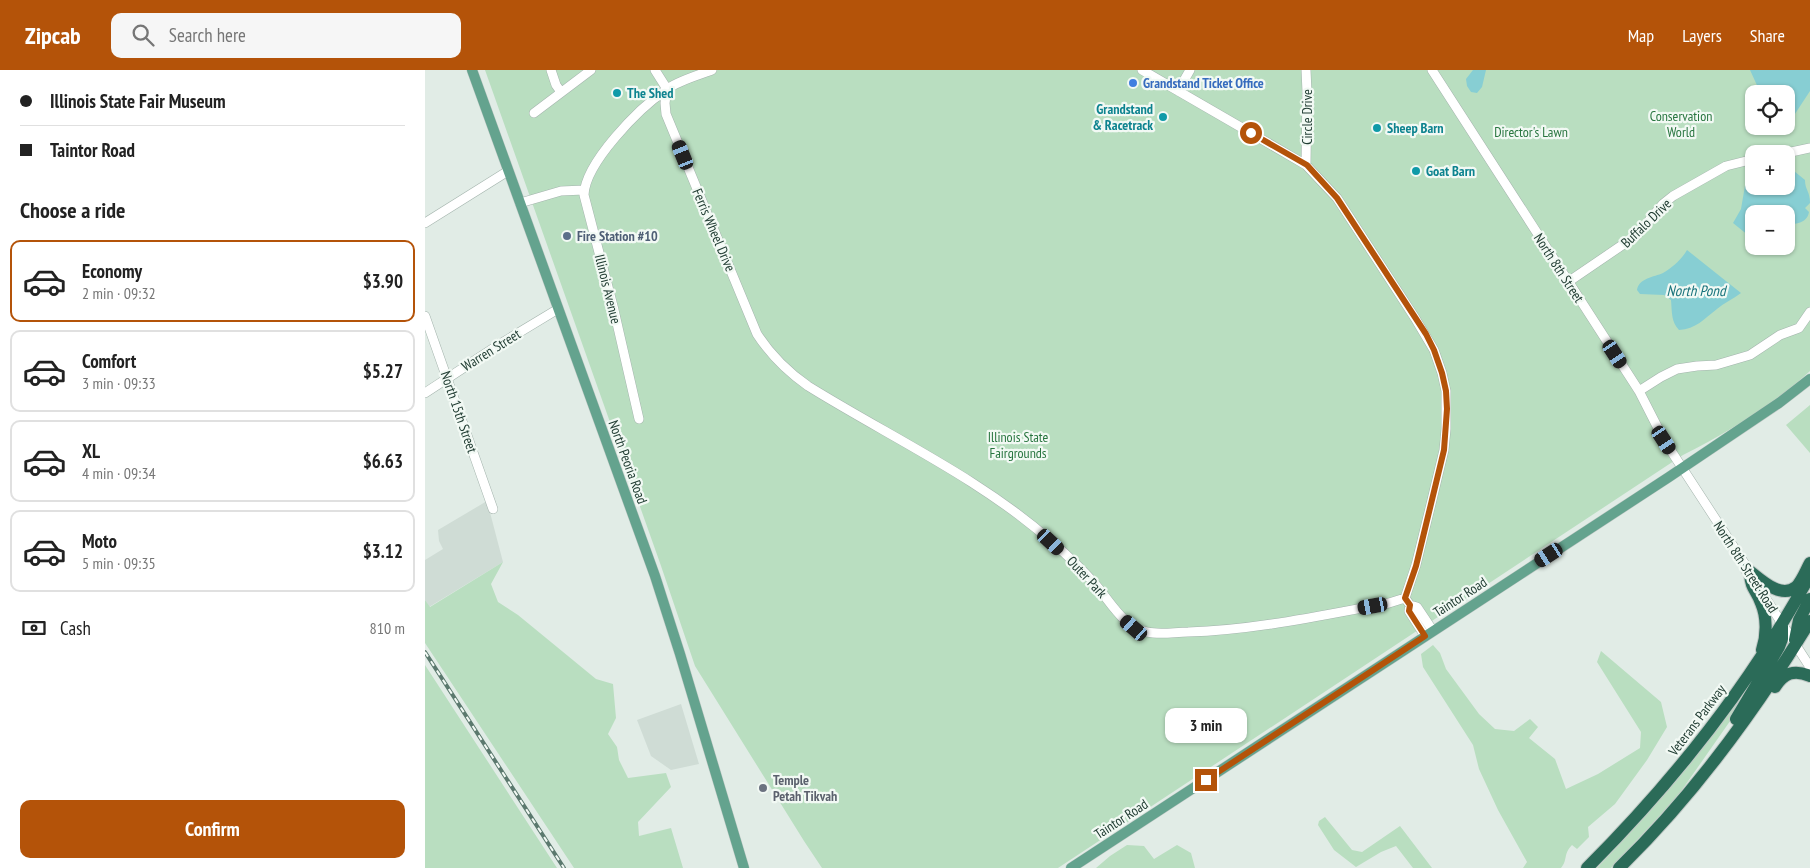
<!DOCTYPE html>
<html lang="en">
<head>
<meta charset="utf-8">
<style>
	body { margin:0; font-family:"PT Sans Narrow",sans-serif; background:#f6f6f6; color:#222; height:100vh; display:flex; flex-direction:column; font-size:19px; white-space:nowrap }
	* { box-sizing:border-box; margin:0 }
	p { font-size:16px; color:#767676 }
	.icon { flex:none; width:28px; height:28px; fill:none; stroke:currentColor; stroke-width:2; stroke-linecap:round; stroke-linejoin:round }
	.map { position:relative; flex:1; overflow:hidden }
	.sheet { display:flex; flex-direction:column; background:#fff; width:425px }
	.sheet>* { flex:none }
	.top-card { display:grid; align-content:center; height:110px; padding:0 20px; background:#fff }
	.fabs { position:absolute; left:1320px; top:15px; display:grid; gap:10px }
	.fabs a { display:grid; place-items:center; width:50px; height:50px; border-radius:10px; background:#fff; box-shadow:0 1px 4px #0004; font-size:25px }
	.end { position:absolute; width:22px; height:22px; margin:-11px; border:6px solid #b45309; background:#fff; box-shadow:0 0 0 2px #fff }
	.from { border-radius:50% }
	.bubble { position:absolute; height:35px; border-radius:10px; background:#fff; box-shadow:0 1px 4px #0004; font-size:16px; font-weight:600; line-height:35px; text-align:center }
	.car { position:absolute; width:15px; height:30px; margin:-15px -8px; border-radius:6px; box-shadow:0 0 4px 1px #0007; background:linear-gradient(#222 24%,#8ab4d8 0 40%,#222 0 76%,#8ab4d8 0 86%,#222 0) }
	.top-card b { display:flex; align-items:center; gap:18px; height:48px; font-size:19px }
	.top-card b+b { border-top:1px solid #e0e0e0 }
	.top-card i { width:12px; height:12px; background:#222 }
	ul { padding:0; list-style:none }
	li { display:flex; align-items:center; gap:15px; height:82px; margin:0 10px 8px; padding:0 10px; border:2px solid #e0e0e0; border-radius:10px }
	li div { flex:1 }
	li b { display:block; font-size:19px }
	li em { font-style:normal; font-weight:600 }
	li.current { border-color:#b45309 }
	li>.icon { width:45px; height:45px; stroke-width:1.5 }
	h2 { padding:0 20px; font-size:22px; line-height:60px }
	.pay { display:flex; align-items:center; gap:12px; height:55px; padding:0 20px; font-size:19px }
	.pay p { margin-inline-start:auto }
	.button { display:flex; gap:10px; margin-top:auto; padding:10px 20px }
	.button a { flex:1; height:58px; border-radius:10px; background:#b45309; color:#fff; font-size:20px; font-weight:600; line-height:58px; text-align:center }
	header { display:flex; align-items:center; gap:30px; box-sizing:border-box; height:70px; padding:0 25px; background:#b45309; color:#fff }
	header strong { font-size:24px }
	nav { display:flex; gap:28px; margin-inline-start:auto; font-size:18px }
	.search { width:350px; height:45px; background:#f6f6f6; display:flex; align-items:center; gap:12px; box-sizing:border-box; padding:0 18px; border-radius:10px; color:#767676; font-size:19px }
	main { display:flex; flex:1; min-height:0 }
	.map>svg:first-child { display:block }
	.built { fill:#cfdcd5 }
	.green { fill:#b9dec0; fill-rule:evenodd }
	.water { fill:#87ced3 }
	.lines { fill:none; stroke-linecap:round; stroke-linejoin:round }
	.minor-casing { stroke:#a4b4ad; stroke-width:10 }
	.major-casing { stroke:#c1c9c6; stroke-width:11 }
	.highway-casing { stroke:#c1c9c6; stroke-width:14 }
	.minor { stroke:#fff; stroke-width:9 }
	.major { stroke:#64a38e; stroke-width:10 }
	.highway { stroke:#2b6b58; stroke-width:12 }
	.rail-casing { stroke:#5b796e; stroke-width:4 }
	.rail { stroke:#f2f9f4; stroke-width:2; stroke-dasharray:5.5; stroke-linecap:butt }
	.route { stroke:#b45309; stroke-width:6 }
	.shop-dot { fill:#3f7fe0; stroke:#f2f9f4; stroke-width:2 }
	.culture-dot { fill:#0f9aa8; stroke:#f2f9f4; stroke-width:2 }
	.service-dot { fill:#5c6f8a; stroke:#f2f9f4; stroke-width:2 }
	.worship-dot { fill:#6b7280; stroke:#f2f9f4; stroke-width:2 }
	.labels { text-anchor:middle; stroke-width:4.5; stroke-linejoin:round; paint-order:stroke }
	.shop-label { font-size:14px; font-weight:bold; fill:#366cbe; stroke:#f2f9f4; text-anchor:start }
	.culture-label { font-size:14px; font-weight:bold; fill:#0d838f; stroke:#f2f9f4; text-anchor:start }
	.park-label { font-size:14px; fill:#297640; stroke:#f2f9f4 }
	.street-label { font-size:14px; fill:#213d33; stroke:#f2f9f4 }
	.service-label { font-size:14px; font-weight:bold; fill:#4e5e75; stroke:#f2f9f4; text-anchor:start }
	.worship-label { font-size:14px; font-weight:bold; fill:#5b616d; stroke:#f2f9f4; text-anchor:start }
	.water-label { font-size:15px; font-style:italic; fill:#19737c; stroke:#f2f9f4 }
</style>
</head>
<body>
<header>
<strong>Zipcab</strong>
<div class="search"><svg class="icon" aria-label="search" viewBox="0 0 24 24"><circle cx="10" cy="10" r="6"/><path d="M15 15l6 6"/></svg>Search here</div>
<nav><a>Map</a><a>Layers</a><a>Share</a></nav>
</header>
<main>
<section class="sheet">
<div class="top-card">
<b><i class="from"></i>Illinois State Fair Museum</b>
<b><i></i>Taintor Road</b>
</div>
<h2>Choose a ride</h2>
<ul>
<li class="current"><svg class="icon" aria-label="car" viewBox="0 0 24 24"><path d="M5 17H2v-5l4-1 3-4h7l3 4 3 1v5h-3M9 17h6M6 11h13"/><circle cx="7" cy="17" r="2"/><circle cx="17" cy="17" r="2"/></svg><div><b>Economy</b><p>2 min · 09:32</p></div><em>$3.90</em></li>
<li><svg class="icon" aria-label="car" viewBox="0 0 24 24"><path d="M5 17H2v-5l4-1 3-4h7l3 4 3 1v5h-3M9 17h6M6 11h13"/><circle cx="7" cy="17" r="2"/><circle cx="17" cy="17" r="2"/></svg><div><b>Comfort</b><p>3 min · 09:33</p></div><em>$5.27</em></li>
<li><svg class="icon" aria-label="car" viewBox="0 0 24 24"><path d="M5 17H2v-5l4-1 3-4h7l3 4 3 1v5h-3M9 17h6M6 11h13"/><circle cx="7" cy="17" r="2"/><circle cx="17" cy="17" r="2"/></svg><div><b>XL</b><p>4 min · 09:34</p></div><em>$6.63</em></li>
<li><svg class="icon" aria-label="car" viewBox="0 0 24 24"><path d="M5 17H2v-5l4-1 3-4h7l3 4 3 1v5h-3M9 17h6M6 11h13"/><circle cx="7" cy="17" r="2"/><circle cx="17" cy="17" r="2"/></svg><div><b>Moto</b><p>5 min · 09:35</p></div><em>$3.12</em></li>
</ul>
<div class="pay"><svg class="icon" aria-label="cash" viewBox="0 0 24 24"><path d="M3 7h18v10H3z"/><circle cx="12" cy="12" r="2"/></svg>Cash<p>810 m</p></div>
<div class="button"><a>Confirm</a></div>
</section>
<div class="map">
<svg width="1385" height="798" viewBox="0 0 1385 798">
	<rect width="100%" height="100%" fill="#e1ece6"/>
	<!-- built -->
	<path class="built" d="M62,431L78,492L4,537L0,530V490L18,479L14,471L13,460Z
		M256,634L274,694L246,700L226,686L212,650Z"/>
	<!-- green -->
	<path class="green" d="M60,0H1385V301C1347,336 1304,362 1258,385L633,798H397L379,771L270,596L235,493ZM1329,24H1361V56H1329ZM1329,84H1361V116H1329ZM1329,144H1361V176H1329Z
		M1385,335V383L1361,355Z
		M78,492L66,514L73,532L93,545L171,609L188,614L191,648L183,664L192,677L194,690L203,708L241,703L246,717L213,752L214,766L246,758L258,798H149L0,573V530L5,537Z
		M1008,575L1015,583L1021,599L1054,644L1070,659L1089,661L1105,649L1113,657L1104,668L1130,689L1141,719L1173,704L1215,678L1216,662L1172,592L1176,581L1236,632L1242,657L1222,690L1190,734L1163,757L1164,767L1152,779L1147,775C1138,784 1143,790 1136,798H1098L1102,792L1073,740L1054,699L1048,675L998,597L996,584Z
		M0,595L132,798H0Z
		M1327,612L1310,644L1252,727L1186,798H1172C1228,739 1280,679 1327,612Z
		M900,747L927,780L937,782L975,756L1007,798H988L971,776L956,782L931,797L909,780L893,755L894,751Z
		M702,775L719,776L729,789L752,775L766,783L770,798H671L685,786Z"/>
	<!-- water -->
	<path class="water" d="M1048,0H1061L1057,17L1052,23L1046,22L1042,16L1041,9Z
		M1325,0H1385V21L1364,53L1361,54V24H1336Z
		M1361,99L1369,101L1380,110C1380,120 1385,121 1385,133L1380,138L1384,142C1382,154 1370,153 1361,156V144H1329V170L1308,153L1316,139L1322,104L1324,106L1329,100V116H1361Z
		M1262,180L1316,223C1308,229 1299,233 1292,239C1279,249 1271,259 1254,260C1246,252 1247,241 1246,230L1239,225L1215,224L1212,220C1214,208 1229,207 1238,203C1247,198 1257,189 1262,180Z"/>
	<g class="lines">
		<!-- minor casing -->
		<g class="minor-casing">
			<path id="minor" d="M126,0L131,15L136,22
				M230,0L242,19
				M717,0L881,95L912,128L990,248L1009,280L1017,303L1021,321V359L1019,380L1006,434L991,495L980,528L985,535L984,541L1000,566
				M881,0L882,22L881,95
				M1007,0L1214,321L1239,370L1325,502
				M242,19L240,33L241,44L332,264C345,284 363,302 383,316C465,367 555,408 627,472C642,485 657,499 670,514C685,531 698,557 722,562C735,565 750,562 763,562C830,560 898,545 964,533L980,528
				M753,21L765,0
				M109,43L166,0
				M1357,84L1385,78
				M95,133L136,121L159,120
				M0,153L83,101
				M1143,212L1212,165L1238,134L1248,126L1301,96L1329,89
				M0,246L68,439
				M1214,321L1236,307L1252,299L1272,296L1291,295L1325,285L1355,265L1374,258L1385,242
				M0,323L75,274L133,239
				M214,349L189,240L159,125C160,93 214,38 241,20C252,11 274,5 287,0
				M1334,518L1385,597
				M985,535L992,537L1008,561"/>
		</g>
		<!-- major casing -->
		<g class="major-casing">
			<path id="major" d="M47,0L230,506L255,584L319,798
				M646,798L1244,407L1354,333L1385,309"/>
		</g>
		<!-- highway casing -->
		<g class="highway-casing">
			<path id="highway" d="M1322,499C1334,508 1355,530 1371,517C1377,511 1381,500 1385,493
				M1325,503C1326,520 1331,519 1336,533C1342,547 1342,565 1337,580
				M1370,570L1374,550L1385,529
				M1350,617C1359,603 1369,599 1385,606
				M1311,649L1354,577L1357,569V556
				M1162,798C1250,710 1326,614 1385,505
				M1194,798C1269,725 1331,640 1385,551"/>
		</g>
		<!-- minor -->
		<use href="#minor" class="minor"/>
		<!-- major -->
		<use href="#major" class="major"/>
		<!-- highway -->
		<use href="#highway" class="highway"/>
		<!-- rail casing -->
		<g class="rail-casing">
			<path id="rail" d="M0,582L139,798"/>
		</g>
		<!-- rail -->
		<use href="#rail" class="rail"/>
	</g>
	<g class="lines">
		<!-- route -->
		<path class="route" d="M781,710L1000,566L984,541L985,535L980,528L991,496L1019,380L1022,339L1021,321L1017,303L1009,280L1001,264L912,128L882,95L826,63"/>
	</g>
	<!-- markers -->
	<circle class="shop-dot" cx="708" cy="13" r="5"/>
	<g class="culture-dot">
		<circle cx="192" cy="23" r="5"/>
		<circle cx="738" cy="47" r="5"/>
		<circle cx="952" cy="58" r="5"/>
		<circle cx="991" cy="101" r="5"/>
	</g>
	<circle class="service-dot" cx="142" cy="166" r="5"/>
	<circle class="worship-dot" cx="338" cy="718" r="5"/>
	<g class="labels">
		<!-- shop labels -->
		<g class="shop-label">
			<text x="718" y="18">Grandstand Ticket Office</text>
		</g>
		<!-- culture labels -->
		<g class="culture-label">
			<text x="202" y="28">The Shed</text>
			<text x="728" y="44" text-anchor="end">Grandstand<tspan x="728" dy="16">&amp; Racetrack</tspan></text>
			<text x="962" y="63">Sheep Barn</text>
			<text x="1001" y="106">Goat Barn</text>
		</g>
		<!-- park labels -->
		<g class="park-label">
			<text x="1256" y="51">Conservation<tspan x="1256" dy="16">World</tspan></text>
			<text x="1106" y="67">Director's Lawn</text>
			<text x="593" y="372">Illinois State<tspan x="593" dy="16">Fairgrounds</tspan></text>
		</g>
		<!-- street labels -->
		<g class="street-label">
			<text transform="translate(882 47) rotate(-90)" y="5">Circle Drive</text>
			<text transform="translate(1221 153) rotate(-44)" y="5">Buffalo Drive</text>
			<text transform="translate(289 160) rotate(67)" y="5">Ferris Wheel Drive</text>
			<text transform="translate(1134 198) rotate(57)" y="5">North 8th Street</text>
			<text transform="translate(183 219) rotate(76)" y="5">Illinois Avenue</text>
			<text transform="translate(66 280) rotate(-32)" y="5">Warren Street</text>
			<text transform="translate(34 342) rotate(71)" y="5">North 15th Street</text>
			<text transform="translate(203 392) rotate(70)" y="5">North Peoria Road</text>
			<text transform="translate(1321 497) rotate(57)" y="5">North 8th Street Road</text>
			<text transform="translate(662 507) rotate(47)" y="5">Outer Park</text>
			<text transform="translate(1035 527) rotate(-33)" y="5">Taintor Road</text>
			<text transform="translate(1272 650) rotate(-53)" y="5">Veterans Parkway</text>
			<text transform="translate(696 749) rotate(-33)" y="5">Taintor Road</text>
		</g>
		<!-- service labels -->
		<g class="service-label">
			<text x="152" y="171">Fire Station #10</text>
		</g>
		<!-- worship labels -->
		<g class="worship-label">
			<text x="348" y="715">Temple<tspan x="348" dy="16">Petah Tikvah</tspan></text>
		</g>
		<!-- water labels -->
		<g class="water-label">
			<text x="1271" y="226">North Pond</text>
		</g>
	</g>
</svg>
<div class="fabs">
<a><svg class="icon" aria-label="locate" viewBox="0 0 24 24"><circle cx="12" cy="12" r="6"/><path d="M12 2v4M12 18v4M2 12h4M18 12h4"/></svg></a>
<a>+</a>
<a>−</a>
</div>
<i class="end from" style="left:826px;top:63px"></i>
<i class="end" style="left:781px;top:710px"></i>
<div class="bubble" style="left:740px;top:638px;width:82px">3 min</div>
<i class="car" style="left:258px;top:85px;rotate:338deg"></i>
<i class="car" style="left:1190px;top:284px;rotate:147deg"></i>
<i class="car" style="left:1239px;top:370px;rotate:147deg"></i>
<i class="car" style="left:626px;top:472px;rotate:133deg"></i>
<i class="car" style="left:1124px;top:485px;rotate:237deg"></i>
<i class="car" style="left:948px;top:536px;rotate:260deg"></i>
<i class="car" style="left:709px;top:558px;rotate:311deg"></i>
</div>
</main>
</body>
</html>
